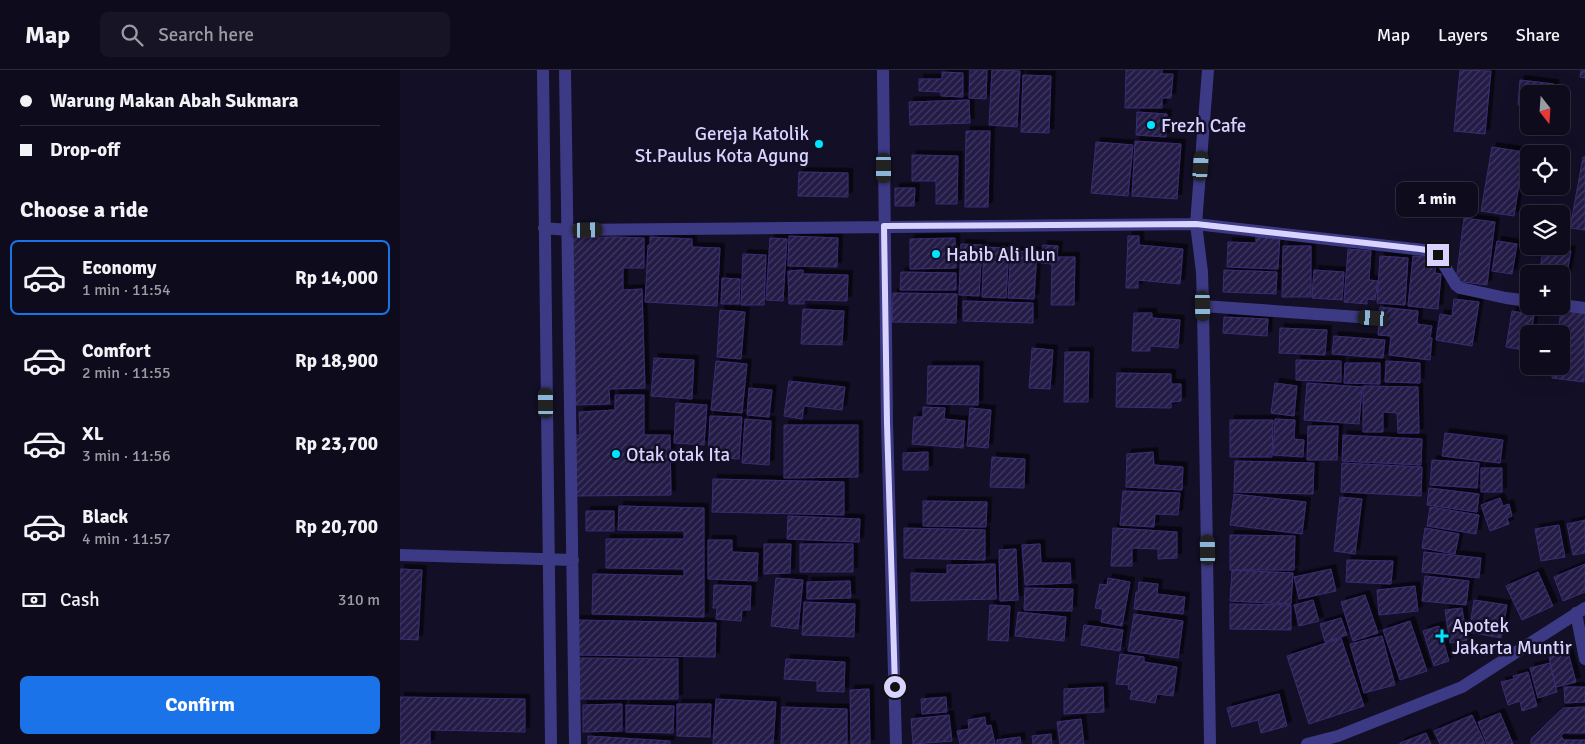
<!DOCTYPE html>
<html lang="en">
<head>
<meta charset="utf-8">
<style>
	body { margin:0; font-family:Signika,sans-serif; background:#171425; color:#f1f3f6; height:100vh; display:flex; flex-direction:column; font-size:19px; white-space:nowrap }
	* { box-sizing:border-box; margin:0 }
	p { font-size:16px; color:#9b9ba3 }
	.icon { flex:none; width:28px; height:28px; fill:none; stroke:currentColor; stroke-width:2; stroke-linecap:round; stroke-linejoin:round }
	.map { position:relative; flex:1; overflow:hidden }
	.drawer { display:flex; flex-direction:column; background:#0e0b1c; width:400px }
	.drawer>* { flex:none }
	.hud { display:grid; align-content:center; height:110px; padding:0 20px; background:#0e0b1c }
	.needle { width:32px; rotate:163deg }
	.fabs { position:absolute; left:1120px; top:15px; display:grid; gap:10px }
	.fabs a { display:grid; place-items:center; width:50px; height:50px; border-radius:8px; background:#0e0b1c; box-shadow:0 5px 20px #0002,0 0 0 1px #2e2b3b; font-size:25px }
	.end { position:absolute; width:22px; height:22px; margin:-11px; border:6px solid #d9d4ff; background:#111; box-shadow:0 0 0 2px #111 }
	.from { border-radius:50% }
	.bubble { position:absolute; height:35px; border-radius:8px; background:#0e0b1c; box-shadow:0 5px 20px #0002,0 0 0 1px #2e2b3b; font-size:16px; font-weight:700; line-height:35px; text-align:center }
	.car { position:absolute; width:15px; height:30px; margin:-15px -8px; border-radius:6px; box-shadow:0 0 4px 1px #0007; background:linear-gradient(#222 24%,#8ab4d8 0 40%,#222 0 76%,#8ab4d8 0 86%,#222 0) }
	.hud b { display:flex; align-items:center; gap:18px; height:48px; font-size:19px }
	.hud b+b { border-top:1px solid #2e2b3b }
	.hud i { width:12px; height:12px; background:#f1f3f6 }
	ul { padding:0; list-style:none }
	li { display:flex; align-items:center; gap:15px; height:75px; margin:0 10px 8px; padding:0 10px; border:2px solid transparent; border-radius:8px }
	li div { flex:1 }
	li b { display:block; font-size:19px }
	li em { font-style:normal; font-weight:700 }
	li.selected { border-color:#1a73e8 }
	li>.icon { width:45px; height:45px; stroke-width:1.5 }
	h2 { padding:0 20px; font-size:22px; line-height:60px }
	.pay { display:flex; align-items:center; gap:12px; height:55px; padding:0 20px; font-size:19px }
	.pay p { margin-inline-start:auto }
	.button { display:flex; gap:10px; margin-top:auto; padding:10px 20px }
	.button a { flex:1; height:58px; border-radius:8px; background:#1a73e8; color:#fff; font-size:20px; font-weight:700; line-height:58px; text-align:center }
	header { display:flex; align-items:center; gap:30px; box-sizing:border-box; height:70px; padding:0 25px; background:#0e0b1c; border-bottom:1px solid #2e2b3b }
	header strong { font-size:24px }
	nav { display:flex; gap:28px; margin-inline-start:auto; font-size:18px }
	.search { width:350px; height:45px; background:#171425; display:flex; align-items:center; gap:12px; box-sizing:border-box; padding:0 18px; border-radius:8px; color:#9b9ba3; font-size:19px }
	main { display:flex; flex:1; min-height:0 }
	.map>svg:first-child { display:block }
	.building { fill:url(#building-hatch); stroke:#3b2d73; filter:url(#shadow) }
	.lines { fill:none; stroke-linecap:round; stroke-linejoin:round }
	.minor { stroke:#3d3a85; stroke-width:12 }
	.route { stroke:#d9d4ff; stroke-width:6 }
	.poi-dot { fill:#00e5ff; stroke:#130f26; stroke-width:2 }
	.labels { text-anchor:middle; stroke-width:5; stroke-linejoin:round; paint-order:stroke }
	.poi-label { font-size:19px; fill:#d9d4ff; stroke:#130f26; text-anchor:start }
</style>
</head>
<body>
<header>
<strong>Map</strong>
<div class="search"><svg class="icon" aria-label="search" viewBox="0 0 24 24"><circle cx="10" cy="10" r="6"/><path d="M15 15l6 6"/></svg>Search here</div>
<nav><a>Map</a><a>Layers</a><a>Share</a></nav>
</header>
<main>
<section class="drawer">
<div class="hud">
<b><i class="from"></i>Warung Makan Abah Sukmara</b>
<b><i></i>Drop-off</b>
</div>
<h2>Choose a ride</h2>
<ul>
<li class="selected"><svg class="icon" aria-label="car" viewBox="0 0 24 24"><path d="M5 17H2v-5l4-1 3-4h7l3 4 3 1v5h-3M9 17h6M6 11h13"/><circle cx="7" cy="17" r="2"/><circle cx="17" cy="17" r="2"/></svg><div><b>Economy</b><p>1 min · 11:54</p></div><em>Rp 14,000</em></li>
<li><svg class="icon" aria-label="car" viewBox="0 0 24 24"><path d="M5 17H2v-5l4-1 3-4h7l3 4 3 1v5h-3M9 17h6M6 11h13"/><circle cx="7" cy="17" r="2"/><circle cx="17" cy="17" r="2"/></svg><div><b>Comfort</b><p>2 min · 11:55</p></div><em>Rp 18,900</em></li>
<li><svg class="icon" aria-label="car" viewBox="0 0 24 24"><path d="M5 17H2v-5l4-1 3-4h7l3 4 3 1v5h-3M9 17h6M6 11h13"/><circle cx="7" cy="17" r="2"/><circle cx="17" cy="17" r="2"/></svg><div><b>XL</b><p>3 min · 11:56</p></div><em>Rp 23,700</em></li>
<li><svg class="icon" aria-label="car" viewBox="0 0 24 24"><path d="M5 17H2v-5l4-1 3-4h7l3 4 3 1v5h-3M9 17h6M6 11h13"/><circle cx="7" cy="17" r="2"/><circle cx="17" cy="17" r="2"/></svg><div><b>Black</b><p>4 min · 11:57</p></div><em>Rp 20,700</em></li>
</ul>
<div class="pay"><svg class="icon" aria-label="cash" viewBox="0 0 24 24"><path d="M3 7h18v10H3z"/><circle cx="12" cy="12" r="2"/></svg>Cash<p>310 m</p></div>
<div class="button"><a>Confirm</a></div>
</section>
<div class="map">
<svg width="1185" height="674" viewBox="0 0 1185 674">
	<defs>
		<pattern id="building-hatch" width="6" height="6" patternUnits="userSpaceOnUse" patternTransform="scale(1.25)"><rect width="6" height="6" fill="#241b47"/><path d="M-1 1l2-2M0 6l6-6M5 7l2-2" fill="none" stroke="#433b63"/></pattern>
		<filter id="shadow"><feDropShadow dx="4.5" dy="-4.5" stdDeviation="0" flood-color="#0009"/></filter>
	</defs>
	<rect width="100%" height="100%" fill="#130f26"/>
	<!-- building -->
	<path class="building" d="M570,0H587L586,29L569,28Z
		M592,0L620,1L617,57L589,55Z
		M726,0H762V4H773L771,28H762V38H725Z
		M1060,0L1091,1L1085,64L1054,61Z
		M1181,0H1185V8L1180,7Z
		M542,2L563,3V27L541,26V22L519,21V9H542Z
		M623,5L651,6L649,63L621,62Z
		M1120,10L1154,14L1153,24H1129V36L1118,35Z
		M569,30L570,53L510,55L509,32Z
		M737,42L767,44L766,67L736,65Z
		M566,61H590L588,137H565Z
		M735,71L781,74L777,129L732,126Z
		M696,72L733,75L728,126L691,123Z
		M1092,77L1124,82L1114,146L1081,141Z
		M512,85L558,86L557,134H536V111H512Z
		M1183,87H1185V160L1170,158Z
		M399,102L448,103V127L398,126Z
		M495,118H515L514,136H495Z
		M1064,148L1095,152L1087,215L1056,211Z
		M856,162L880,164L878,199L827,197L828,172L856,173Z
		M389,166L438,168L437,197L388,196Z
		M728,166H739V175L783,179L780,214L738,210V218H726Z
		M214,167L244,168V198H223V220L242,219L245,318L209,319L210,334L174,335L171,168Z
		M250,167L292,169V177L320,178L317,236L245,232L248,175H250Z
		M370,168L387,169L383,231L366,230Z
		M555,168L556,198L510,199V169Z
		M1097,171L1117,174L1112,204L1092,201Z
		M561,174L582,175L579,226L559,225Z
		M643,175L658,176L657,187H675L674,235H651L652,194L641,193Z
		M883,176H911V227H882Z
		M1144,176L1171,181L1164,219H1161V204H1139Z
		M584,177L609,178L606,228L582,227Z
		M948,179L971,181L969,210L978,211L975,230L967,229V234L944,232Z
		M611,181L637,182L634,229L608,228Z
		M343,184L366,185L364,235H341Z
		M980,186L1008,188L1005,235L977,233Z
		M1013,186L1036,188L1035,203L1041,204L1038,239L1008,236Z
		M403,200V204L448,205L447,231L404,230V234H389L388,201Z
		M824,200L877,202L876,224L823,222Z
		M914,200L944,202L942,230L912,228Z
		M501,202L556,203V220H500Z
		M322,208L340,209L339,234H321Z
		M493,223L557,224L556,253L492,252Z
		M1054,229L1079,232L1072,276L1036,270L1040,244L1052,246Z
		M563,231L633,233V253L563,251Z
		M980,237L1018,241L1017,254L1032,256L1030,268H1032L1030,290L989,285L991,266L978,265Z
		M403,239L444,241L442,275L401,274Z
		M320,240L345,242L341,289L317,287Z
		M1161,240L1185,243L1184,312L1152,308L1153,296H1161V264H1158Z
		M1112,241L1134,245L1131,264H1129V281L1106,277Z
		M734,243H752V248L780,250L778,278L750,276V281H732Z
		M824,247L868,249L867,266L823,263Z
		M880,258L927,260L925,285L879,283Z
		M934,266L985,270L983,288L932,284Z
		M632,278L653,280L650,319L629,318Z
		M665,282H689L688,332H664Z
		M254,288L294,290L292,329L251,326Z
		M896,290L941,291V312L896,310Z
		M316,291L347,294L342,343L311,340Z
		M986,291L1020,293V313L985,312Z
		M945,293H980V314L944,313Z
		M528,296H579L578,335L527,334Z
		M717,303L771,304V314H781V331L771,332V338L716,337Z
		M389,311L445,317L442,340L404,336L402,349L384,346Z
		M875,313L897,316L894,346L871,343Z
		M907,313L962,317L959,354L904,350Z
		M963,316L1018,317L1019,363H998L997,343L983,342V362H963Z
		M349,318L372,320L369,347L347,345Z
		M215,325H244V365H270L271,425L175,426V365H180L179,342L215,340Z
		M276,333L307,335L304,375L274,373Z
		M523,337L545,338L544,349L565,351L563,378L512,374L514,347H523Z
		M570,338L591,340L588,378L567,376Z
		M310,346L342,347L339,389L308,387Z
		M345,349L371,351L369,395L342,393Z
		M875,349L895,350L894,369L904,370L903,387L873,385Z
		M830,350H873L872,387H830Z
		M384,355H458V407L384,408Z
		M908,356H938L937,390H907Z
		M1045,363L1103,370L1100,393L1042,386Z
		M943,365L1022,369L1021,395L942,391Z
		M528,382V400H503V383Z
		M753,382L754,395L783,397L782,420L726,417L727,384Z
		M592,387L625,389L624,418L590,417Z
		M1032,390L1079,393L1077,418L1030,415Z
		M835,391L914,393L913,424L834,422Z
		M942,393L1022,397L1021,426L941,422Z
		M1081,398H1102V422H1081Z
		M313,409L444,412V445L312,442Z
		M1029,418L1079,424L1077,442L1027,435Z
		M723,421L780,423L778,445L755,444L754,457L720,455Z
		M834,424L906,432L902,464L830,455Z
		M940,427L962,429L955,484L934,481Z
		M1100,428L1103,436L1109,434L1112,446L1107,448L1109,454L1090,461L1081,435Z
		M523,431L587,432L586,457L523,456Z
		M219,436L304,438V547L192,544L193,504L284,506V499L206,498V469H284V461L218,460Z
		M1030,437L1079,445L1076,464L1027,456Z
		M186,441H214V461H186Z
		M388,446L460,449L459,472L387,469Z
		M1185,450V483L1173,485L1167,454Z
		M1159,455L1165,487L1141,491L1135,459Z
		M504,458L585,460V490L504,488Z
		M713,458L777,462V488L758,489V479L732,478V496H711Z
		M1025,458L1059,464L1055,484L1022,478Z
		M830,465L895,466L894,500H830Z
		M308,470H332V482L358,483L357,511L308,509Z
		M364,474H391L390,503L364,504Z
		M400,474H453V502H400Z
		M640,474L641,493H670L671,513L625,515L622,475Z
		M616,479L618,530L600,531L599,480Z
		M1024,482L1081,488L1079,508L1022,502Z
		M947,490L993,491L991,514L946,512Z
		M595,494L596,529L511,531V503L547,504V495Z
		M1185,494V522L1163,531L1154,507Z
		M0,499L22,500L18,570L0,569Z
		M931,499L936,521L899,529L894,507Z
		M832,500L893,503L891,534L830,531Z
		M1138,502L1153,536L1122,550L1106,516Z
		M1025,506L1069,511L1066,535L1022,531Z
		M376,508L403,510L398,559L371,556Z
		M708,508L730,512L722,556L701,552L703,539L695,538L700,514L707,515Z
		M450,511L451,528L407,529V512Z
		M739,512L758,514L757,524L785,527L783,544L734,539L736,522H738Z
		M314,515L351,516L350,540H342L341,551L316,549L317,538H313Z
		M1015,516L1018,541L979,545L977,520Z
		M625,518L673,519L672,541L624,540Z
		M965,525L978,563L953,571L941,532Z
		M913,530L919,551L899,556L894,535Z
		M1074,530L1107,535L1101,568L1069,562Z
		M404,532L455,534L454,567L402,565Z
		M830,534L891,535V560L830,559Z
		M590,535L610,536L608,571L588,570Z
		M1062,538L1067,570L1050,573L1045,540Z
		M618,542L666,547L664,571L615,566Z
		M734,544L783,551L778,588L728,581Z
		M941,548L947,565L925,572L920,554Z
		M176,550L316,553L315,587L176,585Z
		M1010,551L1027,601L1000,610L983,560Z
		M684,555L723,560L720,581L681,575Z
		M1039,556L1049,591L1034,596L1023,561Z
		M982,566L995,615L964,623L950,574Z
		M941,568L964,636L909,654L887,586Z
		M1168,582L1176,612L1156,617L1149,587Z
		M720,584L744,587V592L777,597L773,626L757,624L755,633L730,629L732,620L728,619L729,615L716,614Z
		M176,588L278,589V629H176Z
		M386,589L445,592L444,622L417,621V611L384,609Z
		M1150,593L1157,622L1138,628L1130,598Z
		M1128,602L1137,636L1122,641L1120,631L1108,635L1101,612L1114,609L1113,606Z
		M703,617L704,642L664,644V619Z
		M1164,617H1185V632L1165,633Z
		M469,619L470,674H451L450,620Z
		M879,624L887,656L861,663L858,650L832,657L827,638Z
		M0,627L125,629V662L30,660V674H0Z
		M546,627L547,642L522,644L521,629Z
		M316,629L376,632L373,674H313Z
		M222,634V661L183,662V635Z
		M277,634H311L310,667L277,666Z
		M226,635L274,636L273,663L226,662Z
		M382,637L447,639V674H381Z
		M1185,637V663H1163L1161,666L1164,670H1185V674H1131V669L1163,638Z
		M1100,643L1113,674H1087L1078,652Z
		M549,645L552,671L513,674L511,649Z
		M1072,645L1085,674H1040L1034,661Z
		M585,647L586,656L591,655L595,674H560L557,661L569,659L568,650Z
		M681,649L684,674H660L657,652Z
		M1026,663L1031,674H1000V673Z
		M651,664L652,674H633L632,666Z
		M188,666L270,671V674H188Z
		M620,667L621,674H597V670Z"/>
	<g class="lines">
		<!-- minor -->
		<path class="minor" d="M143,0L151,674
			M165,0L175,674
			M483,0L487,353L496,674
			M808,0L796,154L802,202L803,236L810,674
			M144,158L168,160L796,154L1032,181L1038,185L1056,215L1060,218L1106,228L1129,231
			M1161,235L1185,238
			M803,236L973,248
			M0,485L173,490
			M1176,543L1185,589
			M907,674L938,666L1062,617L1185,538"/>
	</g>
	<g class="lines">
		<!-- route -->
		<path class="route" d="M495,617L487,353L484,156L796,154L1020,179L1032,181L1038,185"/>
	</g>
	<!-- markers -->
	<g class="poi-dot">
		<circle cx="751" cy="55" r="5"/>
		<circle cx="419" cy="74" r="5"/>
		<circle cx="536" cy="184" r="5"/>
		<circle cx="216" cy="384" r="5"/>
		<path d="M1039.5 558.5h5v5h5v5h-5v5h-5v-5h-5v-5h5z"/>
	</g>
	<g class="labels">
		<!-- poi labels -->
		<g class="poi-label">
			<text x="761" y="62">Frezh Cafe</text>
			<text x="409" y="70" text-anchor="end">Gereja Katolik<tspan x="409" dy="22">St.Paulus Kota Agung</tspan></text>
			<text x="546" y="191">Habib Ali Ilun</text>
			<text x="226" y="391">Otak otak Ita</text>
			<text x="1052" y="562">Apotek<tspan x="1052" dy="22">Jakarta Muntir</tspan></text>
		</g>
	</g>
</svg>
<div class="fabs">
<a><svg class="needle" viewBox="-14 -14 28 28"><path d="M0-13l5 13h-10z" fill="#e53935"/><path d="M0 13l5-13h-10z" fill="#9b9ba3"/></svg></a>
<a><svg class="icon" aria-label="locate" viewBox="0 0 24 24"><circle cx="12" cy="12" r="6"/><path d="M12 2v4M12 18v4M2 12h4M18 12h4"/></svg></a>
<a><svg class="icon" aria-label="layers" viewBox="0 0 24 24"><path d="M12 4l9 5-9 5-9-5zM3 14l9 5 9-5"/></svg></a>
<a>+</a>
<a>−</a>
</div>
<i class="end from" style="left:495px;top:617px"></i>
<i class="end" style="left:1038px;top:185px"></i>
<div class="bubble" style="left:996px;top:112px;width:82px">1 min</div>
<i class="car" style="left:801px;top:96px;rotate:4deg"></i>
<i class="car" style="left:484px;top:98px;rotate:180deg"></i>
<i class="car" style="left:188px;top:160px;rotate:89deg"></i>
<i class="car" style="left:803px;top:236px;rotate:179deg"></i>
<i class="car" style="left:973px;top:248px;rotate:274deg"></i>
<i class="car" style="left:146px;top:333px;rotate:359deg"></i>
<i class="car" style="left:808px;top:480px;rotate:359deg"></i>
</div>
</main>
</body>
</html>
